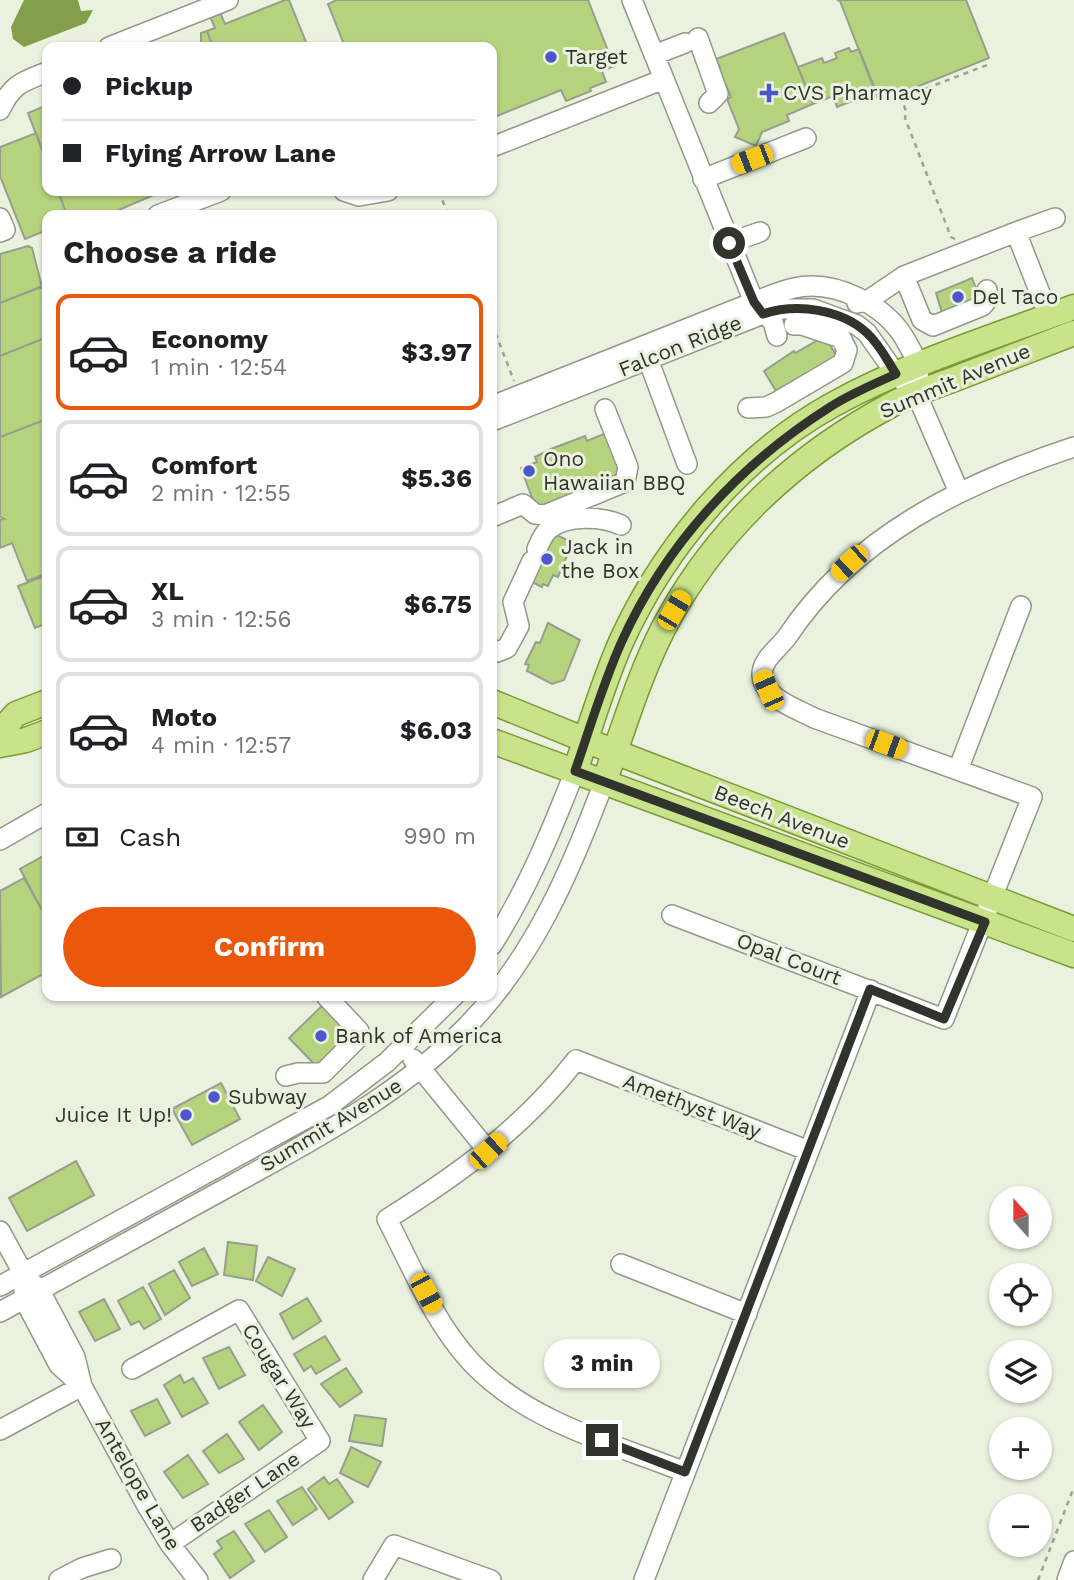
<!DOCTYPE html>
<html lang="en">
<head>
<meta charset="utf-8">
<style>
	body { margin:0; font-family:"Work Sans",sans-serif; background:#f2f2f2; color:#202124; height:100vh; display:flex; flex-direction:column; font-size:26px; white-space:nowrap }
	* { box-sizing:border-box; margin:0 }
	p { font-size:23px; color:#757577 }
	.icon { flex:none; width:38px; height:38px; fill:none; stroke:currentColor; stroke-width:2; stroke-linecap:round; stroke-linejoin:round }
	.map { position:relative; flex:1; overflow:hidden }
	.panel { position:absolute; left:42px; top:210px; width:455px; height:791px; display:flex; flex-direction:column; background:#fff; border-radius:14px; box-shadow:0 2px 5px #0004 }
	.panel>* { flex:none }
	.hud { position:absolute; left:42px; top:42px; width:455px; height:154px; border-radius:14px; box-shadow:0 2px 5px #0004; display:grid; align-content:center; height:154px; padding:0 21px; background:#fff }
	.needle { width:46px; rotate:339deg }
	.buttons { position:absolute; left:989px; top:1186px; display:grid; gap:14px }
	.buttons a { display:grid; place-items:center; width:63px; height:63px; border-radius:50%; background:#fff; box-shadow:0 2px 5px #0004; font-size:35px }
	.end { position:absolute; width:32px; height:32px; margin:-16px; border:9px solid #31342d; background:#fff; box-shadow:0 0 0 4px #fff }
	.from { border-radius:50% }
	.bubble { position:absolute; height:49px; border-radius:24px; background:#fff; box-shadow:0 2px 5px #0004; font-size:23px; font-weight:700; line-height:49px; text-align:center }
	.car { position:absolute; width:21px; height:42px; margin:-21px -10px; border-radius:9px; box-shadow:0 0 5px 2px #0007; background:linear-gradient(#f5c518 24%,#345 0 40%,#f5c518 0 76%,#345 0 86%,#f5c518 0) }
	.hud b { display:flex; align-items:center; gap:24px; height:66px; font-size:26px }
	.hud b+b { border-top:2px solid #e0e0e0 }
	.hud i { width:18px; height:18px; background:#202124 }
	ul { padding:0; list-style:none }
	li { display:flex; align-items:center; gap:21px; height:116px; margin:0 14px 10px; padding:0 7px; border:4px solid #e0e0e0; border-radius:14px }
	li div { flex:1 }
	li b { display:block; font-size:26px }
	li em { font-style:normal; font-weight:700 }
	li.active { border-color:#ea580c }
	li>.icon { width:63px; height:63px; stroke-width:1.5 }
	h2 { padding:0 21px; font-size:32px; line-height:84px }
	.pay { display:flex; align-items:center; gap:18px; height:77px; padding:0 21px; font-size:26px }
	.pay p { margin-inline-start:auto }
	.primary-button { display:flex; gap:14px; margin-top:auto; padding:14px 21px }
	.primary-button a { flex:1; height:80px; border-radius:42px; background:#ea580c; color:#fff; font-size:28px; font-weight:700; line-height:80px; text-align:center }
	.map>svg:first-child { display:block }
	.water { fill:#839f4a }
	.building { fill:#b5d37d; stroke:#979e8d; stroke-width:2 }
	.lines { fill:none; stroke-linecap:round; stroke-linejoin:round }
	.minor-casing { stroke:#929988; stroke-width:22 }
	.major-casing { stroke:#7c9a35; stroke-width:27 }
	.path { stroke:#9ca294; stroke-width:2.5; stroke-dasharray:5 5; stroke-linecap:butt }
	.minor { stroke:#fff; stroke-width:19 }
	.major { stroke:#c8e389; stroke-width:24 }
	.route { stroke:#31342d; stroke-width:9 }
	.poi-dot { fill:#4d56cc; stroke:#eaf2df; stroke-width:2.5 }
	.labels { text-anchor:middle; stroke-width:6; stroke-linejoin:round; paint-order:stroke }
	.poi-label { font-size:21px; fill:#31342d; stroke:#eaf2df; text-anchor:start }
	.street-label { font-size:21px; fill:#31342d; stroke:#eaf2df }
</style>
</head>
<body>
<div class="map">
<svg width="1074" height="1580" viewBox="0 0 1074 1580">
	<rect width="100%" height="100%" fill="#eaf2df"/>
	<!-- water -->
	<path class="water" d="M24,0H78L81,11L93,10L86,23L24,47L13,39L11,27Z"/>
	<!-- building -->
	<path class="building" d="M285,0H289L308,47H213L207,31L215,28L209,14L219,10L225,24Z
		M337,0H588L614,66L602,71L606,82L590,88L591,91L566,101L561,90L492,118V47H345L328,4Z
		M837,0H966L989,58L879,102L840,1Z
		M207,31L213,47H201V33Z
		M784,33L813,104L787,115L789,121L762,132L756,146L735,137L739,129L727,99L731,97L726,85L719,88L712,71L720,68L716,59Z
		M849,48L851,52L859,49L876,92L837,107L833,96L813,104L798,67L822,58L824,63L837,58L835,53Z
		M47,105V163L28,113Z
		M36,133L47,163V191H58L67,215H47V230L25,239L0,176V147Z
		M58,191H163L107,215H67Z
		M28,246L32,248L42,287L0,303V254Z
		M972,278L981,301L943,316L936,293Z
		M42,286L47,298V337L0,356V303Z
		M825,336L838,359L779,396L764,371L794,351L795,353Z
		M47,337V419L0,437V356Z
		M47,419V573L27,581L12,543L0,548V520L4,519L0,517V437Z
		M611,431L623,463L616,480L537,511L521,468L537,462L535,457L551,449L585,436L587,441Z
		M549,532L570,541L564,555L567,556L558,577L553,575L548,586L543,584L542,587L532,582L525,557L530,546Z
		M47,575V623L35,628L18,586Z
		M548,623L580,640L564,680L552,684L527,671L529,665L525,664L536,642L540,643Z
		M47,854V919L20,869Z
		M24,878L47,919V972L1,997L0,891Z
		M327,1001L353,1035L318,1068L289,1038Z
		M221,1083L240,1119L192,1145L172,1109Z
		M76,1161L94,1195L27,1231L9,1198Z
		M228,1242L257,1246L253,1280L224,1275Z
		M204,1248L218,1274L192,1286L179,1262Z
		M268,1257L295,1269L282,1296L256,1281Z
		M174,1270L190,1298L165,1315L149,1284Z
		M143,1287L161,1319L144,1329L139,1321L131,1325L118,1301Z
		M307,1298L321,1321L293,1339L280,1314Z
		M104,1299L120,1329L95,1341L79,1312Z
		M325,1336L340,1360L316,1374L311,1366L304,1371L294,1354Z
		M229,1347L245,1375L219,1389L203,1358Z
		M346,1368L362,1392L340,1407L321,1384Z
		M180,1375L184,1383L193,1378L208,1403L182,1417L164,1385Z
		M157,1399L170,1423L145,1436L131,1411Z
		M263,1405L282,1432L259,1450L239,1422Z
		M355,1415L386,1419L382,1446L349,1441Z
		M227,1434L244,1459L219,1473L203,1451Z
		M351,1447L381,1462L368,1487L340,1473Z
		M188,1455L208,1484L183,1498L164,1472Z
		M324,1477L329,1484L337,1479L353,1502L329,1519L308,1489Z
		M302,1487L317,1509L293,1525L277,1501Z
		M269,1510L287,1537L265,1552L245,1524Z
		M234,1531L254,1561L230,1578L214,1554L222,1548L217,1541Z"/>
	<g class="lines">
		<!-- minor casing -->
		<g class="minor-casing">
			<path id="minor" d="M632,0L664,79
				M698,38L718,94L709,103
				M109,47L228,0
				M654,55L685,43
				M0,110C12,84 22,82 47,72
				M492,147L664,79L754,302L773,322L777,336
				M703,179L806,138
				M344,191L359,196L388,191
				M158,215L221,191
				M0,218L5,230L0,232
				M729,243L760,232
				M904,276L922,320L933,326L982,306L985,303L987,290
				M857,303L867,301L904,276L1016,232
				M1049,316L1016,232L1055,218
				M648,359L687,464
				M492,406L754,302C767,297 780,291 794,288C835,279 885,305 905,339C913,354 920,362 918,379
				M748,408L766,407L775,403L843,363L847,350L841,338L802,325H794
				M492,421L763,314L782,309H813L857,325L867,333L896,374L916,393L959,492
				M492,517L523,504L535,514L545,515L625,482L628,467L605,409
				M537,549C540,542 543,534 549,529C567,515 601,516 621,525
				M492,649L497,652L507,648L519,626L513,602L532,561
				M958,770L1021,606
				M0,840L47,813
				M672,915L944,1019L1032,797L814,718C798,709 764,699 762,676C761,660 778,649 787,637C854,536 962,484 1074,447
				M492,945C527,890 551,832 575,771
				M413,1059L488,1151
				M286,1076L298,1073H323L357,1039L359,1031L326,996
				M0,1231L23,1273L40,1291L75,1357L82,1386L146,1504L170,1544L198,1580
				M621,1264L747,1314
				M0,1286L329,1106L387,1062L454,996
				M24,1286V1299L59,1365L82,1386
				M0,1312C80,1268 161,1224 241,1180C322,1135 403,1092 468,1025C534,957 571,870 604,782
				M132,1369L239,1310L320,1441L170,1544
				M0,1430L82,1386
				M685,1472C611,1443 527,1422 471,1362C434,1322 412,1267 387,1219C458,1175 524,1127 576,1060L809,1151
				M59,1580L82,1568L111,1559
				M373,1580L394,1545L491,1580
				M644,1580L871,990
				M1067,1580L1074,1561"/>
		</g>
		<!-- major casing -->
		<g class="major-casing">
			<path id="major" d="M492,702L615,752L1074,929
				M0,732L16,714L47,702
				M492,741L1074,955
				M0,745L26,740L47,732
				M575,771C590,728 603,683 621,642C664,547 741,455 834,404C909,363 993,337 1074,307
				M604,782C623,731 638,678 663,629C714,531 795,456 891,405C913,393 937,386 960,377C998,362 1036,348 1074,333"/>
		</g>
		<!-- path -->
		<path class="path" d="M439,191L448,215
			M955,239L951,237L905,118L906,111L901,98L987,65L985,59
			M492,324L514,381
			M1038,1580L1074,1487"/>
		<!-- minor -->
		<use href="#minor" class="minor"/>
		<!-- major -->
		<use href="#major" class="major"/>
	</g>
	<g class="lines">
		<!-- route -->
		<path class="route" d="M602,1440L685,1472L870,989L944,1019L985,922L575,771C590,728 603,683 622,641C666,544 740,464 830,407C850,394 874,384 896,374C887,360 880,345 867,333C841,309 797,303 763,314L754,302L729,243"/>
	</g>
	<!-- markers -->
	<g class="poi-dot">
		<circle cx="551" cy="57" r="7"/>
		<path d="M765.5 82.5h7v7h7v7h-7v7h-7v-7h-7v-7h7z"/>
		<circle cx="958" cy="297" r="7"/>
		<circle cx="529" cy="471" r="7"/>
		<circle cx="547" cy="559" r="7"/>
		<circle cx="321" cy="1036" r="7"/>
		<circle cx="214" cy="1097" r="7"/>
		<circle cx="186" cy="1115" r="7"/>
	</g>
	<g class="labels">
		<!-- poi labels -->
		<g class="poi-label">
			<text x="565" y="64">Target</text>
			<text x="783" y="100">CVS Pharmacy</text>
			<text x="972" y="304">Del Taco</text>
			<text x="543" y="466">Ono<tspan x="543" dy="24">Hawaiian BBQ</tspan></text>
			<text x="561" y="554">Jack in<tspan x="561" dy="24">the Box</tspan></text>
			<text x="335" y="1043">Bank of America</text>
			<text x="228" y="1104">Subway</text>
			<text x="172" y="1122" text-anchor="end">Juice It Up!</text>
		</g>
		<!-- street labels -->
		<g class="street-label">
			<text transform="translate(680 346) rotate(-22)" y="7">Falcon Ridge</text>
			<text transform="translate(955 381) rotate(-23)" y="7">Summit Avenue</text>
			<text transform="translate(782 817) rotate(21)" y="7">Beech Avenue</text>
			<text transform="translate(789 959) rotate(21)" y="7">Opal Court</text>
			<text transform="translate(692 1106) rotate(21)" y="7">Amethyst Way</text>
			<text transform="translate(331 1125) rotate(-31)" y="7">Summit Avenue</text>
			<text transform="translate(279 1376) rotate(58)" y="7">Cougar Way</text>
			<text transform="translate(138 1484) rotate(60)" y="7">Antelope Lane</text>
			<text transform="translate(245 1492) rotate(-34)" y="7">Badger Lane</text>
		</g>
	</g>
</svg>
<div class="buttons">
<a><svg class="needle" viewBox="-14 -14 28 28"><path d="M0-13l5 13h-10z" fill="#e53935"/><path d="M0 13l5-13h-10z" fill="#757577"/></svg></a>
<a><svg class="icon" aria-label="locate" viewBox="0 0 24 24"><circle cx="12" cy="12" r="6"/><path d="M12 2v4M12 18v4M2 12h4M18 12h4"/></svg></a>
<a><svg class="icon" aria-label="layers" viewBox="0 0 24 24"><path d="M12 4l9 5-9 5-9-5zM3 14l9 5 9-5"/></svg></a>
<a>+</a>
<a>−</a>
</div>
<i class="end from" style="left:729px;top:243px"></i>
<i class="end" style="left:602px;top:1440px"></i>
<div class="bubble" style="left:544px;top:1339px;width:116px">3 min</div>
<i class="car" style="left:752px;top:159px;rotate:249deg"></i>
<i class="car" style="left:849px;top:563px;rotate:227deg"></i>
<i class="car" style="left:674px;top:610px;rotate:31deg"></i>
<i class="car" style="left:768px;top:690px;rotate:336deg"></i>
<i class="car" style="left:886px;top:744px;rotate:110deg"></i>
<i class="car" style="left:488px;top:1151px;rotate:47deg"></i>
<i class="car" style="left:426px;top:1293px;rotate:152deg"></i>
<div class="hud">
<b><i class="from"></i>Pickup</b>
<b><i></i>Flying Arrow Lane</b>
</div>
<section class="panel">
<h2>Choose a ride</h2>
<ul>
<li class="active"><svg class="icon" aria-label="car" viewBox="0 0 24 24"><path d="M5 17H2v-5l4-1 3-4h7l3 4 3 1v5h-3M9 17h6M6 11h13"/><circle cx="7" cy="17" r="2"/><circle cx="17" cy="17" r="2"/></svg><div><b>Economy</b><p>1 min · 12:54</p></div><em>$3.97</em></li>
<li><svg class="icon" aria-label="car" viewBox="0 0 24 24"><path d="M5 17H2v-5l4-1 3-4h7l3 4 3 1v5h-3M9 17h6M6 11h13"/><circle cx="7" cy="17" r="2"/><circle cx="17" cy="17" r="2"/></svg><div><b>Comfort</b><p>2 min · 12:55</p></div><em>$5.36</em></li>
<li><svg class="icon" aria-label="car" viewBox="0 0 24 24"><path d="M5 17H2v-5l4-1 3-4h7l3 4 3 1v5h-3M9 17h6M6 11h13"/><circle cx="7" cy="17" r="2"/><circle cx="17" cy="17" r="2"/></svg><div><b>XL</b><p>3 min · 12:56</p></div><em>$6.75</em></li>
<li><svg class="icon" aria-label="car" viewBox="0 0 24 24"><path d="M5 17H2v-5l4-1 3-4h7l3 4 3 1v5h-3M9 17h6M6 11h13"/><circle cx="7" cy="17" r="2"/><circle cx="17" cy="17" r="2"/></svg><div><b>Moto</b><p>4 min · 12:57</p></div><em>$6.03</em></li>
</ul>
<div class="pay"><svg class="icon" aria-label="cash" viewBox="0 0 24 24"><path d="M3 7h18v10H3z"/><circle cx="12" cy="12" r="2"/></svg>Cash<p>990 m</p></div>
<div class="primary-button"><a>Confirm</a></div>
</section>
</div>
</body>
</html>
